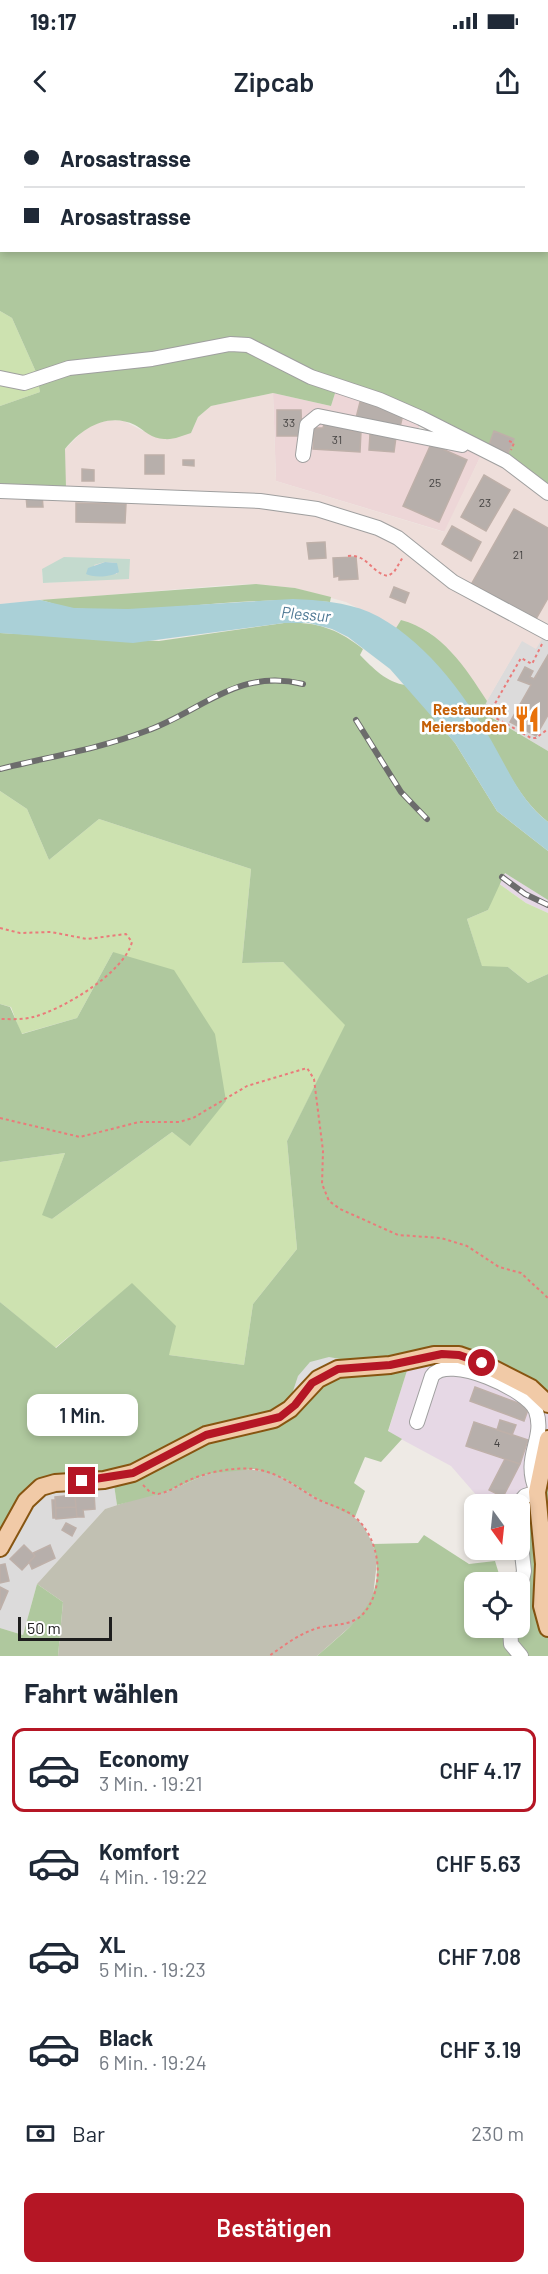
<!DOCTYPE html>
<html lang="de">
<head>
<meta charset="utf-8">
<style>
	body { margin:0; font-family:Barlow,sans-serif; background:#f6f6f7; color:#1f2937; height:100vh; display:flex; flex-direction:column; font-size:22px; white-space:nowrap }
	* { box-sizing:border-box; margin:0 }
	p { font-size:20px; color:#747a83 }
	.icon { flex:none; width:33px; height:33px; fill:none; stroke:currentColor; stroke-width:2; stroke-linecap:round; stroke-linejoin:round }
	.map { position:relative; height:1536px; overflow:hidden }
	.drawer { display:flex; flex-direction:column; background:#fff; flex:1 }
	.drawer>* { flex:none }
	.guide { position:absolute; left:0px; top:0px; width:549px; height:132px; box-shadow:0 3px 9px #0003; display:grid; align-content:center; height:132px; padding:0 24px; background:#fff }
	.needle { width:39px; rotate:165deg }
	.tools { position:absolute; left:464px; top:1374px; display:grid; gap:12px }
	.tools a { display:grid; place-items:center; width:66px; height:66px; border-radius:12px; background:#fff; box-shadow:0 3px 9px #0003; font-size:30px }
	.scale { position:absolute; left:18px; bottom:15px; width:94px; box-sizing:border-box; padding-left:6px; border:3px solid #1e1e1e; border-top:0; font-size:16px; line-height:21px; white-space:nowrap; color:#1e1e1e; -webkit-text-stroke:4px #fff; paint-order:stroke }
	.end { position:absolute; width:27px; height:27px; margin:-14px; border:8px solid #b51625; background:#fff; box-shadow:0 0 0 3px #fff }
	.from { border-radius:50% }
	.bubble { position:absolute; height:42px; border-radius:12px; background:#fff; box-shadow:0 3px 9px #0003; font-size:20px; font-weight:600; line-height:42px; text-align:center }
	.guide b { display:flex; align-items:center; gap:21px; height:57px; font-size:22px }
	.guide b+b { border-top:2px solid #e0e1e3 }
	.guide i { width:15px; height:15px; background:#1f2937 }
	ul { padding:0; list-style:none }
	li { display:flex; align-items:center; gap:18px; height:84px; margin:0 12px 9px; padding:0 12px; border:3px solid transparent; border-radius:12px }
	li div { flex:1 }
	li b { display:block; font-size:22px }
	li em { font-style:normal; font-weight:600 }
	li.active { border-color:#b51625 }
	li>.icon { width:54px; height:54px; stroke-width:1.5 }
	h2 { padding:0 24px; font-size:27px; line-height:72px }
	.pay { display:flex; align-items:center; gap:15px; height:66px; padding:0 24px; font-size:22px }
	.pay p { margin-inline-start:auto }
	.button { display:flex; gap:12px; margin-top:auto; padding:12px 24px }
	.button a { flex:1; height:69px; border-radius:12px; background:#b51625; color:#fff; font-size:24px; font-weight:600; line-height:69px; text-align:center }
	.status { display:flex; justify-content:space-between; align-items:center; height:42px; padding:0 30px; background:#fff; direction:ltr }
	.status svg { height:16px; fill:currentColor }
	header { display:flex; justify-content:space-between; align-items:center; height:78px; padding:0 24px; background:#fff; font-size:27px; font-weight:600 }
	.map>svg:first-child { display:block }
	.residential { fill:#dcdbdb }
	.commercial { fill:#edd6d7 }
	.industrial { fill:#e6d8e5 }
	.military { fill:#eededa; fill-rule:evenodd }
	.construction { fill:#c1c0b2 }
	.grass { fill:#cde2b0 }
	.forest { fill:#afc89e }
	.wetland { fill:#c4dace; fill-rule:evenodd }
	.parking { fill:#dedede }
	.water { fill:#aad0d7 }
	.building { fill:#b7afab; stroke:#beb0a9; stroke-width:1.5 }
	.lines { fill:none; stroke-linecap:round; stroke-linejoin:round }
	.minor-casing { stroke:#9f9f9f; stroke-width:16 }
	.major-casing { stroke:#875511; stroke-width:20 }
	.path { stroke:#ea7b7a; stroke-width:2; stroke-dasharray:3 3; stroke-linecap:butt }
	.minor { stroke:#fff; stroke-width:14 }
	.major { stroke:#f1caa7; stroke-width:16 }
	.rail-casing { stroke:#6c6c6c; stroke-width:6 }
	.rail { stroke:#fff; stroke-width:4; stroke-dasharray:11; stroke-linecap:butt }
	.route { stroke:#b51625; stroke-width:8 }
	.labels { text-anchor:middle; stroke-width:5; stroke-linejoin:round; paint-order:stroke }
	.number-label { font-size:12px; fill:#444241 }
	.food-label { font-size:15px; font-weight:bold; fill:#c56008; stroke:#fff; text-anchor:end }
	.water-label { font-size:16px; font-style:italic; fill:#4e7894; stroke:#fff }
</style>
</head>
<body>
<div class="status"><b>19:17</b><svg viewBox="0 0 49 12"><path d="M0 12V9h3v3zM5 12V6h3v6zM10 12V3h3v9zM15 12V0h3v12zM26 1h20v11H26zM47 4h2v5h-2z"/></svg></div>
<header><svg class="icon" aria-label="back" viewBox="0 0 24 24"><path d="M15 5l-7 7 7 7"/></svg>Zipcab<svg class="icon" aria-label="share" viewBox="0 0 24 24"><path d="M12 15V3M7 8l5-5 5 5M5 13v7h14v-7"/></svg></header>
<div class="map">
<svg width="548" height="1536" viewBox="0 0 548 1536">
	<rect width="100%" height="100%" fill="#eeeae5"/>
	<!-- residential -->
	<path class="residential" d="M548,509V631L481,591L522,520Z
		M113,1358L117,1385L105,1389L37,1464L23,1515L0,1508V1428L31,1375Z"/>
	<!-- commercial -->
	<path class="commercial" d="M337,267L421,298L417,315L483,331L445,412L276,361L273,273L331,286Z"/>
	<!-- industrial -->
	<path class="industrial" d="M505,753L548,780V793L526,783L498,763Z
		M442,1234L548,1284V1319L538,1364L518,1384H484L451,1346L388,1312L410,1240Z"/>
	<!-- military -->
	<path class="military" d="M273,273L276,361L444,412L483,331L548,373V509L536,529L522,521L487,581L452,533L429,512L401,500L396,508L346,482L295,468L256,464L228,465L0,484V366L65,368V329L82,312L94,304L109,300L124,301L143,311L191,313L198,297L211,286ZM42,450L129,458L43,463Z"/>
	<!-- construction -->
	<path class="construction" d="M242,1349L265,1351L282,1357L319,1380L349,1393L362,1404L373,1424L377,1441L373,1477L361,1497L317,1536H58L63,1482L37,1464L105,1389L154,1373L166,1372L207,1354Z"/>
	<!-- grass -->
	<path class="grass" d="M0,191L12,198L36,252L40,272L0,286Z
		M0,671L27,689L49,740L99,699L251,749L242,843L283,842L346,905L287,1021L297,1129L253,1184L244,1245L169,1235L132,1164L55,1228L0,1182V1042L65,1033L43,1094L52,1099L172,1012L190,1025L113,832L77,898L21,914L11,887L0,884Z
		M498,763L526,783L548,793V854L528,863L508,847H482L467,799L488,790Z"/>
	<!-- forest -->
	<path class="forest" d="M0,0L408,1L2,2V130H548V36V373L513,345L337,267L331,286L273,273L211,286L198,297L191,313C182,316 173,320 164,319C152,319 144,310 135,305C108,292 82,308 65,329L66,368L0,366V286L40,272L36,252L12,198L0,191Z
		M256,464L295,468L331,477L330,482C243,474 158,496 71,488C60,487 51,482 40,480Z
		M401,500C442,511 465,547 487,581L482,592L548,631V702C514,675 500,633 476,597C454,563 427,535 396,508Z
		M284,503C316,501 338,509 363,529L360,535C373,548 387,563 406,565L455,623L497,691L548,731V780L505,753L488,790L467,799L482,846L508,847L528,863L548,854V1284L474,1239L410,1241L388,1311L402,1319L381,1342L365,1337L354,1363L365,1371L355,1397L319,1380L282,1357L254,1349L207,1354L166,1372L117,1385L113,1358L48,1365L0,1428V1182L56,1228L132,1163L176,1206L169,1235L244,1245L253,1184L297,1129L287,1021L345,905L283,842L242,843L251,749L99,699L49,740L27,689L0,671V513L159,521Z
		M113,832L174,850L215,914L226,981L190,1026L172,1012L52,1099L42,1095L65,1033L0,1042V884L10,887L22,914L77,898Z
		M548,1319V1536H317C354,1503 389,1481 373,1424L418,1423L424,1415L469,1444L495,1441L499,1454L497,1462H474V1508H519V1384L525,1376Z
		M37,1464L63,1482L58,1536H0V1508L23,1515Z"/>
	<!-- wetland -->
	<path class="wetland" d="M64,437L130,439L129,459L43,463L42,449ZM105,442L117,443V454L99,455L94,445Z"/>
	<!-- parking -->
	<path class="parking" d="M329,1237L346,1240L333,1242L315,1251L290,1280L298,1256L310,1242Z"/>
	<!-- water -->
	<path class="water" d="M105,442L117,443L119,452C112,457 93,458 86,454L88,448Z
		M293,479C319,480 345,482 369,492C422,516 463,572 491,620C509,651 520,680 548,702V731L497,691L455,623L390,549L348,517L332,509L309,503H284L133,523L0,513V484L40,480L74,488L128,489Z"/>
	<!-- building -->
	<path class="building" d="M360,282L391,287L403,294L400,307L356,298Z
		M277,290H301L302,316H277Z
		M324,304L351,306V311H361L360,332L313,329L314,308H323Z
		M494,311L514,319L508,333L489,325Z
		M370,314L396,317L394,332L369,330Z
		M431,324L467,340L439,402L403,386Z
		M145,335H164V354H145Z
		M183,340H194V346L183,345Z
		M82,349L94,350V361H82Z
		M484,355L510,370L486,411L461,397Z
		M42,375L43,387H27L26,376Z
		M76,383L126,384L125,403L76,402Z
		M514,389L548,408V478L536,499L472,463Z
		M452,406L481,422L471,441L442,424Z
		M325,422L326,438L309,439L307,423Z
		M356,437L358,459L339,460V456L334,457L333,438Z
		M394,467L409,473L405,483L390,477Z
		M548,535V595L536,616L510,602L531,565L518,560L525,547L533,551L530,557L534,559Z
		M475,1267L529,1287L524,1301L470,1281Z
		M500,1300L516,1305L512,1315L497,1310Z
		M474,1302L528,1320L520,1344L466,1326Z
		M505,1339L520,1344L503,1377L489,1370Z
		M94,1373L95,1389L83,1390L84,1397H77L75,1377Z
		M75,1375L76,1387L56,1388L55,1377Z
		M52,1380H55L56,1398H53Z
		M76,1387L77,1397L56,1399V1388Z
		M66,1403L76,1408L72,1416L62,1410Z
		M24,1425L35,1436L22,1450L10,1439Z
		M50,1425L55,1438L32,1449L29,1442L35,1436L33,1433Z
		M5,1444L9,1461L0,1463V1445Z
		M0,1467L8,1471L0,1490Z"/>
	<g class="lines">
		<!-- minor casing -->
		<g class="minor-casing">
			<path id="minor" d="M22,2L28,0
				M0,3H2
				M0,258L24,263L69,248L152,239L230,224L248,225L311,257L380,280L421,298L506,341L548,373
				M303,335L307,305L318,296L462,325
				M0,371L260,381L317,389L378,408L398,418L453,462L548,513
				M417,1302L432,1256C448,1233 529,1270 536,1291C546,1320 521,1336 537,1372L525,1376L518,1384
				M519,1407L524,1451L519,1475
				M510,1508L511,1524L521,1536"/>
		</g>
		<!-- major casing -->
		<g class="major-casing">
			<path id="major" d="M548,1319L537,1372L544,1444L542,1486L548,1508
				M0,1428L26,1381L41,1367L55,1363L104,1360L133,1353L206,1315L274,1299L290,1289L318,1259L338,1249L390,1245L434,1235H459L482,1243L531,1268L548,1284"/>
		</g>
		<!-- path -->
		<path class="path" d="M502,0V2
			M509,321L514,323L511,330
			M348,436C368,434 371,453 388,456L394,452L403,437
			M542,524L532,544L521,538L489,594L531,618H536L548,609
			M0,808L20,813L51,812L87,819L126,814L132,822C124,853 62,890 33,897C22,900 11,899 0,899
			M0,998L80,1017L139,1002H179L193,998L247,966L307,948L314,959L323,1031L322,1064L329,1081L340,1089L398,1115L441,1118L467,1126L499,1147L521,1153L548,1178
			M143,1365L150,1372L158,1374C169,1372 177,1366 187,1361C207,1352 232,1347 254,1349C278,1352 295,1366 315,1378C328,1385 345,1388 356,1398C381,1420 386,1469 363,1494C350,1508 328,1503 312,1510C296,1516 282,1527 269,1536"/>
		<!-- minor -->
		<use href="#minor" class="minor"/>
		<!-- major -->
		<use href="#major" class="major"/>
		<!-- rail casing -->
		<g class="rail-casing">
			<path id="rail" d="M356,600L401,672L427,699
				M0,649C48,637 99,629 146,611C202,591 237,548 303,564
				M502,757L525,774L548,785"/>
		</g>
		<!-- rail -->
		<use href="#rail" class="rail"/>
	</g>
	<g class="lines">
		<!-- route -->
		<path class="route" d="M82,1361L133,1353L206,1315L280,1297L295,1285L312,1263L338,1249L390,1245L442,1234L459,1235L482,1243"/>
	</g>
	<!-- icons -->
	<defs>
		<g id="restaurant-bare" transform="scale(2.07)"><path d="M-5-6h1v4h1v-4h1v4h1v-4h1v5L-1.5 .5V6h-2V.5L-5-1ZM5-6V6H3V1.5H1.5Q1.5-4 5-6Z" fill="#e8710a" stroke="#fff" stroke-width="2.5" paint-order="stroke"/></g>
	</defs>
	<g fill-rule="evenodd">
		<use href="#restaurant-bare" x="527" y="599"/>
	</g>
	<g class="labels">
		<!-- number labels -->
		<g class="number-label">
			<text x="289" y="307">33</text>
			<text x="337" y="324">31</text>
			<text x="435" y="367">25</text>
			<text x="485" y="387">23</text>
			<text x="518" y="439">21</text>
			<text x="497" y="1327">4</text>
		</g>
		<!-- food labels -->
		<g class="food-label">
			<text x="507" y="595">Restaurant<tspan x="507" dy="17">Meiersboden</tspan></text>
		</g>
		<!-- water labels -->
		<g class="water-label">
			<text transform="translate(306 494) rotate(5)" y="6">Plessur</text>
		</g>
	</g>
</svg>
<div class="tools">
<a><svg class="needle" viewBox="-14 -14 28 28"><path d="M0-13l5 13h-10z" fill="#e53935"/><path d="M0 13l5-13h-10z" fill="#747a83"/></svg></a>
<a><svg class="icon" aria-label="locate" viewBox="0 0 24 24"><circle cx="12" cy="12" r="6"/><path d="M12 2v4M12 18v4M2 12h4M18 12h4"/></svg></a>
</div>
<div class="scale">50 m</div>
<i class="end from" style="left:482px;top:1243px"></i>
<i class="end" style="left:82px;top:1361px"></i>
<div class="bubble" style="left:27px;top:1274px;width:111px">1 Min.</div>
<div class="guide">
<b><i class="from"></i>Arosastrasse</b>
<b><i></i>Arosastrasse</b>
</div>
</div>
<section class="drawer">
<h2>Fahrt wählen</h2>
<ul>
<li class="active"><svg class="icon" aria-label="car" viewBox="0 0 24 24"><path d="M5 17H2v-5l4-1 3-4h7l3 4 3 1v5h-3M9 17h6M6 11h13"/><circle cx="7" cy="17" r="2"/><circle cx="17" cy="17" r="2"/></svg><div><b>Economy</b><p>3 Min. · 19:21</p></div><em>CHF 4.17</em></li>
<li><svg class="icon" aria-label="car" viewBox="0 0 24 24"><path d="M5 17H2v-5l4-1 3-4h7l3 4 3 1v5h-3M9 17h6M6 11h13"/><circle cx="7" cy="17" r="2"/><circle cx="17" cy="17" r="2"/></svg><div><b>Komfort</b><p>4 Min. · 19:22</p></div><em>CHF 5.63</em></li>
<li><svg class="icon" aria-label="car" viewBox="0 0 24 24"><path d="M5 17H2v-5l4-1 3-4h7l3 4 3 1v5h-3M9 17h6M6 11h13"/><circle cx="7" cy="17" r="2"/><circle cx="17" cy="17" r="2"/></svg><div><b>XL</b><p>5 Min. · 19:23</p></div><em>CHF 7.08</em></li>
<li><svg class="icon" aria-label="car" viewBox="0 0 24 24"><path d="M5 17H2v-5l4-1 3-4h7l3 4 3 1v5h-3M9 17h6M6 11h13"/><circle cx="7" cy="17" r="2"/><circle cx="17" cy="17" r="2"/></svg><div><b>Black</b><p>6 Min. · 19:24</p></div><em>CHF 3.19</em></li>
</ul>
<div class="pay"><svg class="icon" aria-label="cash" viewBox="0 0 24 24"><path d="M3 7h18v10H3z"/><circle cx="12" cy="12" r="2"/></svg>Bar<p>230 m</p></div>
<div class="button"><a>Bestätigen</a></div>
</section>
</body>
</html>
